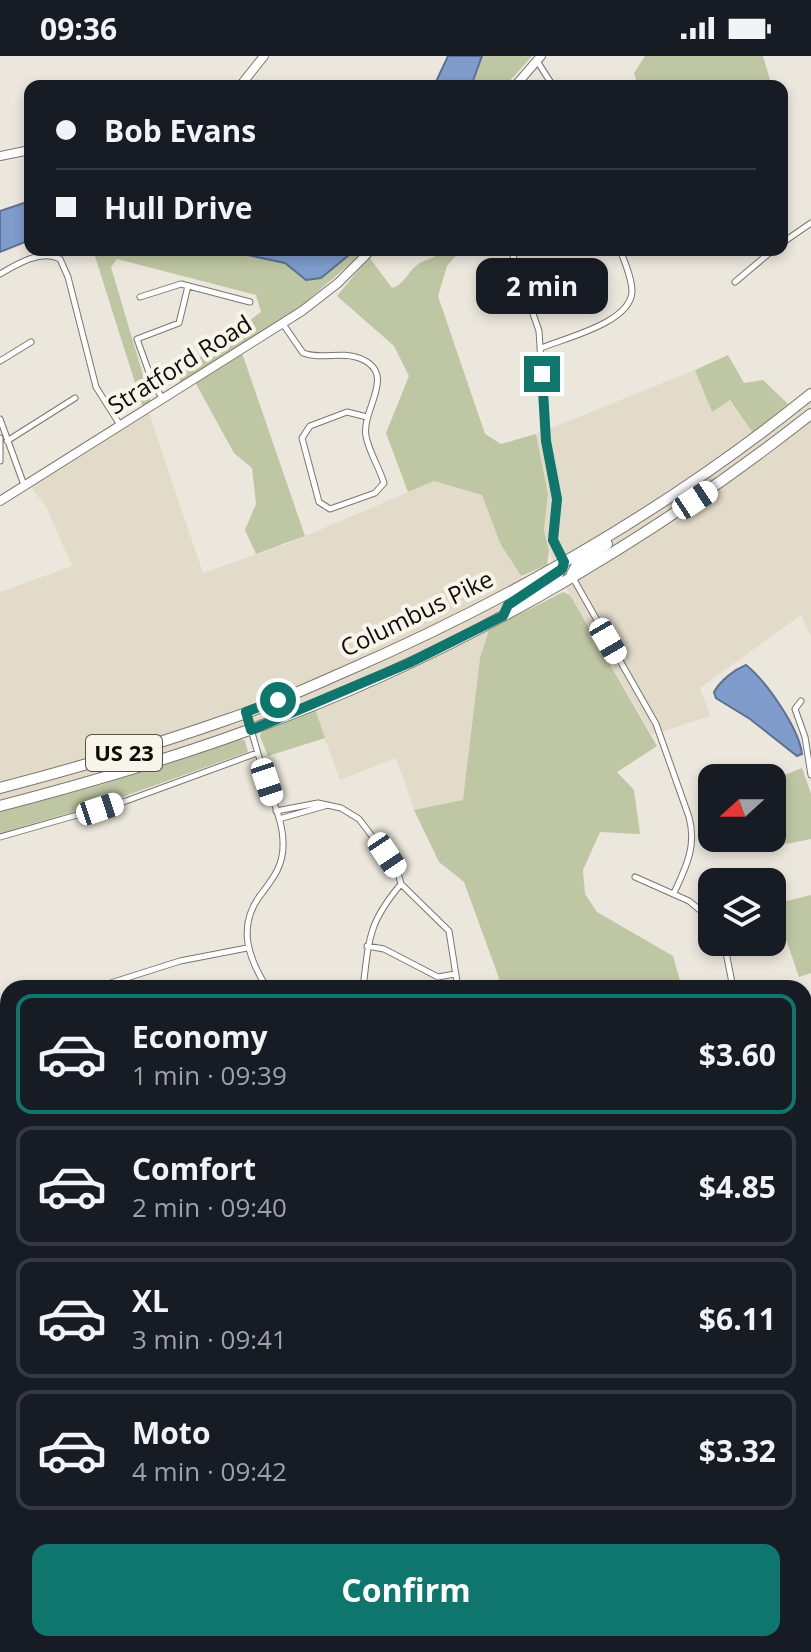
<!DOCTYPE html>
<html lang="en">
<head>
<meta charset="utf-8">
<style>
	body { margin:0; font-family:"Open Sans",sans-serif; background:#242831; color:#f1f3f6; height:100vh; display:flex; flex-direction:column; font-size:30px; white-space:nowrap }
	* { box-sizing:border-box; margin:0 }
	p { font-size:26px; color:#9ea1a6 }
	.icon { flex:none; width:44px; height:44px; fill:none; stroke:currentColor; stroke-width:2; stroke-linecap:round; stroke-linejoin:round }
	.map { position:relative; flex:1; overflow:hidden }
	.panel { position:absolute; left:0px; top:924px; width:812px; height:672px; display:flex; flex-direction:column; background:#171b24; border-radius:24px 24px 0 0; box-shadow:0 4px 12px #0003 }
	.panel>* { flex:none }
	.guide { position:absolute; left:24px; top:24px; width:764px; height:176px; border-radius:16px; box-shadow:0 4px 12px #0003; display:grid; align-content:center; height:176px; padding:0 32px; background:#171b24 }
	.needle { width:52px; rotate:249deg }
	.controls { position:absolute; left:698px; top:708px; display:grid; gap:16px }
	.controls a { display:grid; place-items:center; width:88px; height:88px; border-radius:16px; background:#171b24; box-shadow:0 4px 12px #0003; font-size:40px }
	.end { position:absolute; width:36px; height:36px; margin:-18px; border:10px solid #0f766e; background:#fff; box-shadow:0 0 0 4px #fff }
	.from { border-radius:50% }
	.bubble { position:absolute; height:56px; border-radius:16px; background:#171b24; box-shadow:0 4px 12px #0003; font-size:26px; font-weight:700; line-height:56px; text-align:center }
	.car { position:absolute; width:24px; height:48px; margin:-24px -12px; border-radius:10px; box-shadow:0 0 6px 2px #0007; background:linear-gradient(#fff 24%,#345 0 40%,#fff 0 76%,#345 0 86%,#fff 0) }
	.guide b { display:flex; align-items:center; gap:28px; height:76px; font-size:30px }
	.guide b+b { border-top:2px solid #363941 }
	.guide i { width:20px; height:20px; background:#f1f3f6 }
	ul { padding:14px 0 0; list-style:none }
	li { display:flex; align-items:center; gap:24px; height:120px; margin:0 16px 12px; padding:0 16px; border:4px solid #363941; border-radius:16px }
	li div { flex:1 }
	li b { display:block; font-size:30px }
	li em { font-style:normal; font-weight:700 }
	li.on { border-color:#0f766e }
	li>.icon { width:72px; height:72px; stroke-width:1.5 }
	.cta { display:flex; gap:16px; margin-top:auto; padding:16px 32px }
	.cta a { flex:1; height:92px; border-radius:16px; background:#0f766e; color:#fff; font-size:32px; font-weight:700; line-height:92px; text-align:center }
	.status { display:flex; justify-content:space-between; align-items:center; height:56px; padding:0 40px; background:#171b24; direction:ltr }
	.status svg { height:22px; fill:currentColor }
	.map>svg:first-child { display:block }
	.built { fill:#e2dbca }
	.green { fill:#bfc6a3 }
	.water { fill:#7f9ccc; stroke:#5d7192; stroke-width:2 }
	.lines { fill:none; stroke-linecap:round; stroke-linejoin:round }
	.street-casing { stroke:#7a766e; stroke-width:7 }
	.secondary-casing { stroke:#7a766e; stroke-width:10 }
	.highway-casing { stroke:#7a766e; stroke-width:12 }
	.street { stroke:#fff; stroke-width:5 }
	.secondary { stroke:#fff; stroke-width:8 }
	.highway { stroke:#fff; stroke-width:10 }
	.rail-casing { stroke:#524f4a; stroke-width:5 }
	.rail { stroke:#f9f4ea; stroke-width:2; stroke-dasharray:6; stroke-linecap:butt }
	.route { stroke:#0f766e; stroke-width:10 }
	.labels { text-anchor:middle; stroke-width:8; stroke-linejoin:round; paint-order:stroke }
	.shield { fill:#f9f4ea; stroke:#54524c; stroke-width:2 }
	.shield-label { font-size:22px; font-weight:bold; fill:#0e0c09 }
	.street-label { font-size:24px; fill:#0e0c09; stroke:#f9f4ea }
</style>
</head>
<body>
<div class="status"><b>09:36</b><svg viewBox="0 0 49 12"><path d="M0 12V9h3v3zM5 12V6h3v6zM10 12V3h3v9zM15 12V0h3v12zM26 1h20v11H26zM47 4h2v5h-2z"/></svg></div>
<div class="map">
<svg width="811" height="1596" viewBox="0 0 811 1596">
	<rect width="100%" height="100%" fill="#ebe7dd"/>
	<!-- built -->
	<path class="built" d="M695,314L712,356L729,344L753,376L811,330V581L801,559L700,632L710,660L652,679L570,539L549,495L544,474L548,438L536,378Z
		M149,357L203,517L289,487L434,425L482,439L500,487L521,520L534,552L489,574L480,602L463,745L414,754L396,702L340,724L314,654L202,697L104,728L0,756V536L72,510L46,451L30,430Z"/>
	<!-- green -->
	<path class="green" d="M482,0H532L505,30H474L472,28Z
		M645,0H763L772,30H638L634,17Z
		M93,194H224L285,207L350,200L355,194H366L293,257L180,327V316L261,256L256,239L117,203L111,211L151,346L143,352Z
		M444,194H461L447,210L438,240L485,378L501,388L536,378L548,438L544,474L549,495L547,509L521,520L500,487L482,439L434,425L408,436L386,377L409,320L394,290L337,240L369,201L392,232C404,229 407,217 416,210C425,202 434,204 444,194Z
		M242,297L305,480L256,498L245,474L256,448L252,412L234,397L195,326Z
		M728,299L744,327L763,324L788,348L753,377L730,344L712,356L695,314Z
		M563,536L570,539L657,690L617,716L634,734L640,778L600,776L583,814L585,838L597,856L673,900L682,932H577L554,924L546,932H495L499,922L464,826L439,806L414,754L463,744L480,602L489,574Z
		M315,653L325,682L268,700L260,680L262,675Z
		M242,683L245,685L248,696L111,745L0,777V756L104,728Z
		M802,712L811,738V783L756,794L752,782H772V724Z
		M811,839V917L799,921L774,848Z
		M811,1323V1575L804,1578V1325Z
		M620,1588H771L746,1596H621Z"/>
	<!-- water -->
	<path class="water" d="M448,0H482L471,30H434Z
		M30,145V184L0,196V155Z
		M224,194H355L321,222L306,224L285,207Z
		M746,609C766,625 799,672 802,698L797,700L750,663L716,642L714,636C721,624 734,614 746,609Z"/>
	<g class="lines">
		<!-- street casing -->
		<g class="street-casing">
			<path id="street" d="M537,5L553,30
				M782,187L811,167
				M511,194L539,275L546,385L557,443L553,484L564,505
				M0,218C17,208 41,193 60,203L68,221L96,331L120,369
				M735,226L773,194
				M140,241L181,228L250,246
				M283,268L303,297C321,304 341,295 359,302C399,317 361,353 366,380C369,396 379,411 384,427L375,437L330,453L319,446L302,382L310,370L347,356L367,361
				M541,292C565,282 630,267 632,236C632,222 625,207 620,194
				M0,305L31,286
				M162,342L151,322L137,283L179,267L188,230
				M0,363L24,429
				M0,382V405
				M7,385L75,342
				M573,522L656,668L689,761C697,790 686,811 674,837
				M801,645L795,653L805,681L811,719
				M247,657C253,683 261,708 269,733C275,750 283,768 283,787C284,810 272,824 259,841C237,872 249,903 267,932
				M276,755L318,747L341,752L359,763L397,813L401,828L449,875L458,932
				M279,763L328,749
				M0,781L126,745L257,697
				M635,821L689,845L712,864
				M724,886L733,932
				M367,890L384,893L438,921L455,918
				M95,932L180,905L247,892
				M363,932C369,883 368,867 401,828
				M0,970L8,969
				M804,1127L811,1140
				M606,1588L608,1596"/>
		</g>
		<!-- secondary casing -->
		<g class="secondary-casing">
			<path id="secondary" d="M240,30L264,0
				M515,30L541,0
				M0,100L30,94
				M0,445L302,255L338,227L371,194
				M804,1320L811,1318
				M0,1581L8,1578"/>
		</g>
		<!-- highway casing -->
		<g class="highway-casing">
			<path id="highway" d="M572,518L578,507L607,488
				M517,543L558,518L564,506
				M0,732C76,712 152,690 226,664C266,651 305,633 344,616C510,544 670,452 811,338
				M0,750C84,728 167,704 249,674C451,601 643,490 811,358
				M0,1352L8,1378
				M74,1588L77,1596"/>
		</g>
		<!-- street -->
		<use href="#street" class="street"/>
		<!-- secondary -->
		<use href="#secondary" class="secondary"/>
		<!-- highway -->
		<use href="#highway" class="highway"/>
		<!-- rail casing -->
		<g class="rail-casing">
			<path id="rail" d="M771,1596L795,1588"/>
		</g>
		<!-- rail -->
		<use href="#rail" class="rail"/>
	</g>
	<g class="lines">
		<!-- route -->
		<path class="route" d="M278,644L246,656L251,674L409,607L503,560L508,549L562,513L564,506L553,484L557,443L546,385L542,318"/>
	</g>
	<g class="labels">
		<!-- shield labels -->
		<rect class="shield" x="86" y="679" width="76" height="36" rx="6"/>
		<g class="shield-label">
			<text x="124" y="705">US 23</text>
		</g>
		<!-- street labels -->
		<g class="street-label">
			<text transform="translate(180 309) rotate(-32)" y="8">Stratford Road</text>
			<text transform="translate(417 558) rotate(-26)" y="8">Columbus Pike</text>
		</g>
	</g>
</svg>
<div class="controls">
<a><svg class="needle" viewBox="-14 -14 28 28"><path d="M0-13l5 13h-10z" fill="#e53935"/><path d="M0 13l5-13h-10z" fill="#9ea1a6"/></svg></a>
<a><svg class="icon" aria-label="layers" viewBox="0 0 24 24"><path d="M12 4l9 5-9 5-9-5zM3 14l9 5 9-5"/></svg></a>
</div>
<i class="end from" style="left:278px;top:644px"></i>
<i class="end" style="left:542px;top:318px"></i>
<div class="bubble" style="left:476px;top:202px;width:132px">2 min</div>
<i class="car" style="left:695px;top:444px;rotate:57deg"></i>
<i class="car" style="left:608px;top:585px;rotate:150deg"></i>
<i class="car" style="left:267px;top:726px;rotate:162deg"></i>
<i class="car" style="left:100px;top:753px;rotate:72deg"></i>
<i class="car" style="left:387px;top:799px;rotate:146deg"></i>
<div class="guide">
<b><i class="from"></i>Bob Evans</b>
<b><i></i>Hull Drive</b>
</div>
<section class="panel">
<ul>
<li class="on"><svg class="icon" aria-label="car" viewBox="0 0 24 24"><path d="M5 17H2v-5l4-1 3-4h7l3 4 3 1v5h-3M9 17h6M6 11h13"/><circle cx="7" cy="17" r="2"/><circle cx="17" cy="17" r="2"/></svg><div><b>Economy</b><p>1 min · 09:39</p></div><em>$3.60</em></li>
<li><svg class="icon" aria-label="car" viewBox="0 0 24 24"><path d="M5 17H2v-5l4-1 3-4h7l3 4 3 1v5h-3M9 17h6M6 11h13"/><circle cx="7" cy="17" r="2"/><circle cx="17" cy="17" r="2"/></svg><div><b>Comfort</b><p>2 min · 09:40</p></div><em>$4.85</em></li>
<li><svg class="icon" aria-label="car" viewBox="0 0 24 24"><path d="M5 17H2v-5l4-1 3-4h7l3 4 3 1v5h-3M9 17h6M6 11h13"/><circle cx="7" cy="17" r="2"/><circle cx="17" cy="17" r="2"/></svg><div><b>XL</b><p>3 min · 09:41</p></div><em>$6.11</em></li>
<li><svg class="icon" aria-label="car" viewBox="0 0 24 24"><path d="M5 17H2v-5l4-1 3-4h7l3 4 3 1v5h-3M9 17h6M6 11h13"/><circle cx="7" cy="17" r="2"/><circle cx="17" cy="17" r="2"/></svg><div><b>Moto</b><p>4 min · 09:42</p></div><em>$3.32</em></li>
</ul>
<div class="cta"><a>Confirm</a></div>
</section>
</div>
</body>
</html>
